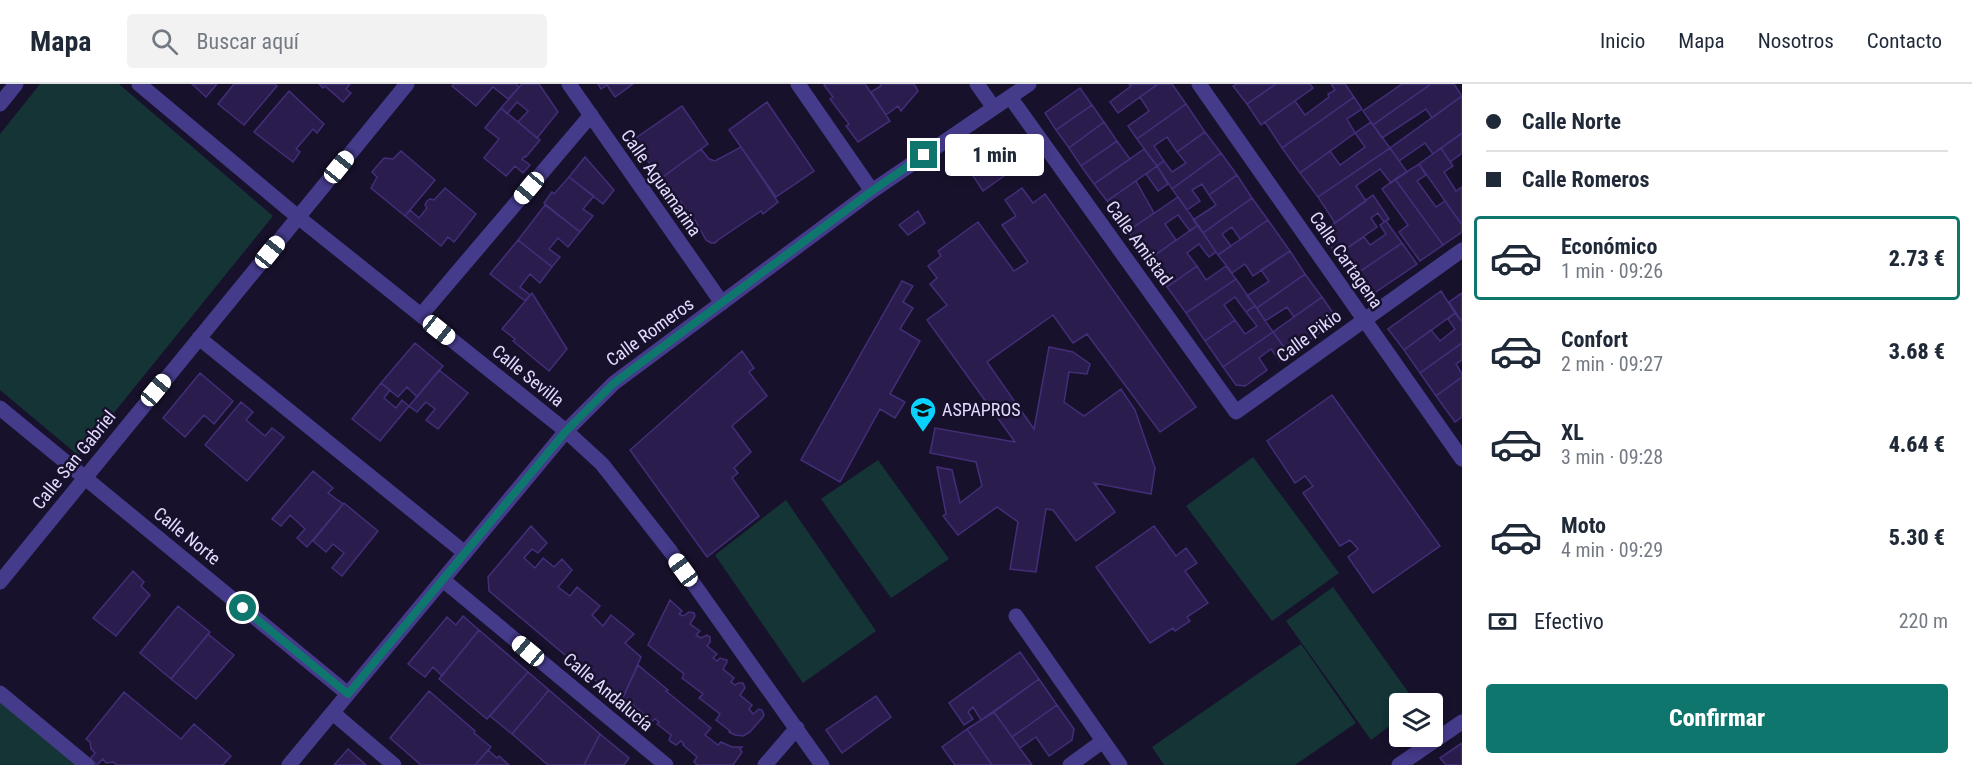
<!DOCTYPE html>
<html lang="es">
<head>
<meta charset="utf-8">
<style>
	body { margin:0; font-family:"Roboto Condensed",sans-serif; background:#f2f2f3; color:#1f2937; height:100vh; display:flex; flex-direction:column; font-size:22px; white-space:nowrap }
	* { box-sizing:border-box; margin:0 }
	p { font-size:20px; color:#747a83 }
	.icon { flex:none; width:33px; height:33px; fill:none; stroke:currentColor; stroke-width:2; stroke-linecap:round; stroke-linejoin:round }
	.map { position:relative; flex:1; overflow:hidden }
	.sheet { display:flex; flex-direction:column; background:#fff; width:510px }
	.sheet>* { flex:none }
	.top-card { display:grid; align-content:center; height:132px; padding:0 24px; background:#fff }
	.tools { position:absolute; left:1389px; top:609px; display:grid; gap:12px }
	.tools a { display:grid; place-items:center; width:54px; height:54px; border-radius:6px; background:#fff; box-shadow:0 3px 9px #0003; font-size:30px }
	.end { position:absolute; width:27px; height:27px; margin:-14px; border:8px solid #0f766e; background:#fff; box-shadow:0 0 0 3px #fff }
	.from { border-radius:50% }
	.bubble { position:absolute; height:42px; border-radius:6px; background:#fff; box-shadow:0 3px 9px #0003; font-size:20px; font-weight:800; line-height:42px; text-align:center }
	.car { position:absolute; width:18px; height:36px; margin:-18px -9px; border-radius:8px; box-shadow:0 0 4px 2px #0007; background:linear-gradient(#fff 24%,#345 0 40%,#fff 0 76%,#345 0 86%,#fff 0) }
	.top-card b { display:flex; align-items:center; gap:21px; height:57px; font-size:22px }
	.top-card b+b { border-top:2px solid #e0e1e3 }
	.top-card i { width:15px; height:15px; background:#1f2937 }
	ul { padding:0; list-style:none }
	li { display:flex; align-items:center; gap:18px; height:84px; margin:0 12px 9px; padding:0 12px; border:3px solid transparent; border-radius:6px }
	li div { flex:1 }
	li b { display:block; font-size:22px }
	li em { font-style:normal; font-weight:800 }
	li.current { border-color:#0f766e }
	li>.icon { width:54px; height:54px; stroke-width:1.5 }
	.pay { display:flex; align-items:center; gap:15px; height:66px; padding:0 24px; font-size:22px }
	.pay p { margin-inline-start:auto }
	.primary-button { display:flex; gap:12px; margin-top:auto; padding:12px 24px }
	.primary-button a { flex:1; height:69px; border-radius:6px; background:#0f766e; color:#fff; font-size:24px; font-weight:800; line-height:69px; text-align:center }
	header { display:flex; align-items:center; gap:36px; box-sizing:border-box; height:84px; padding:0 30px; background:#fff; border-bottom:2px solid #e0e1e3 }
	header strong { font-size:28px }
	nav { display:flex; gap:33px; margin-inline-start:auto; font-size:21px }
	.search { width:420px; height:54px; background:#f2f2f3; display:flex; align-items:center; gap:15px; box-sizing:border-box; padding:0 21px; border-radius:6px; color:#747a83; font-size:22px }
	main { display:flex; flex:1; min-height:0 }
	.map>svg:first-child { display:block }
	.green { fill:#143436 }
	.building { fill:#2a1d4d; stroke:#432e79; stroke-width:1.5 }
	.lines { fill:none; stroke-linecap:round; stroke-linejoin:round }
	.minor { stroke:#453b8b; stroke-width:15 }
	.route { stroke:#0f766e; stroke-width:8 }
	.labels { text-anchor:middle; stroke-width:5; stroke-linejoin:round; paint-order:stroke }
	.street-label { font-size:18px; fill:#e3dcff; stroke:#18112c }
	.poi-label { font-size:18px; fill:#e3dcff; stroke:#18112c; text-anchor:start }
</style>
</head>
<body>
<header>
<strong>Mapa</strong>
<div class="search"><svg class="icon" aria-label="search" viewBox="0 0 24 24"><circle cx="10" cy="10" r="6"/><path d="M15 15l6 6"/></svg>Buscar aquí</div>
<nav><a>Inicio</a><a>Mapa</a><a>Nosotros</a><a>Contacto</a></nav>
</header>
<main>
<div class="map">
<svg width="1462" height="681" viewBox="0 0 1462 681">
	<rect width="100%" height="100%" fill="#18112c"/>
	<!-- green -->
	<path class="green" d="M40,0H119L273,132L79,372L0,306V50Z
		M1253,373L1339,489L1272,537L1186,422Z
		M878,376L949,475L891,514L821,415Z
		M786,416L876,547L803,599L715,471Z
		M1333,503L1416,619L1400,620L1399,635L1371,656L1286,537Z
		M1301,560L1356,639L1295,681H1164L1152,663Z
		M0,617L78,681H0Z"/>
	<!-- building -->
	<path class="building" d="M192,0H217L206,13Z
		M234,0H275L277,2L244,41L218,20Z
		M319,0H350L346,5L351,9L343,18L325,2L323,4Z
		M454,0H516L519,3L508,15L493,3L476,22L452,2Z
		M522,0H539L558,28L537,54L518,38L528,27L517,18L507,30L501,24Z
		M598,0H633L615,13L607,1L601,5Z
		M826,0H865L890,37L858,58L846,42L849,40L830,15L833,13L824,1Z
		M880,0H914L918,7L901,27L898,22L886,31L871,8L881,2Z
		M1129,0H1158L1118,29L1110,18L1131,2Z
		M1158,0H1172L1186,20L1137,55L1128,42L1149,27L1140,13Z
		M1237,0H1276L1247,20L1233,2Z
		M1276,0H1310L1313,4L1261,41L1247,20Z
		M1331,0H1345L1354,13L1282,64L1265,38L1295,17L1305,31L1329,13L1328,10L1335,6Z
		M1402,0H1431L1373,41L1363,27Z
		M1431,0H1454L1462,12L1432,34L1426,25L1382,54L1373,41Z
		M1080,4L1092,21L1056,46L1045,29Z
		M289,7L324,40L317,49L313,45L296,65L300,68L293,78L254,48Z
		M1462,12V49L1433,70L1425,59L1399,77L1390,64Z
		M1354,13L1362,25L1347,35L1355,49L1300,89L1282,64Z
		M767,18L814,87L776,113L729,46Z
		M1186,20L1205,48L1177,68L1167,53L1154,62L1164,77L1157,82L1137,55Z
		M1092,21L1104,38L1069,64L1056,46Z
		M682,22L708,60L660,95L633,56Z
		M501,24L540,56L526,73L525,72L522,75L530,81L523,89L515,82L506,92L484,74L499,55L485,44Z
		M1104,38L1117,57L1081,82L1069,64Z
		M1371,38L1390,64L1318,113L1300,89L1330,67L1340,81L1365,63L1355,49Z
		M1205,48L1221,69L1172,105L1157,82L1164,77L1172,88L1186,79L1177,68Z
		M1462,49V69L1450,78L1441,64Z
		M1017,56L1022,62L1012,70L1018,82L983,107L971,89Z
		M1117,57L1130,75L1094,100L1081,82Z
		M741,63L778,118L763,130L761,127L718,156L715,159H711L706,156L695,136L692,138L684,126L686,125L663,93L701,65L709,75L715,77Z
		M1390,64L1407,88L1391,99L1380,85L1356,102L1366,117L1335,139L1318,113Z
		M1441,64L1453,82L1444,88L1456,107L1462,103V141L1419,80Z
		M1144,65L1157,82L1107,117L1094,100Z
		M401,67L435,96L405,132L371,104L377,93L372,88L383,75L385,74L393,75Z
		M1221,69L1237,91L1209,111L1202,100L1192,106L1200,117L1187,126L1172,105Z
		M585,73L614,106L603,120L569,93Z
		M1419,80L1426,91L1417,97L1436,123L1445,117L1462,141V148L1443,161L1395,95Z
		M1157,82L1168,100L1158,107L1146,90Z
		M1237,91L1252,114L1203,149L1193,136L1216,121L1209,111Z
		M569,93L594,112L583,125L593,132L580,148L544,119L552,108L554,110Z
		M1395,95L1443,161L1420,177L1399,148L1408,141L1382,105Z
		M1136,97L1154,129L1128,147L1107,117Z
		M445,104L476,130L454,158L448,153L441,162L405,132L410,126L419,134L427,124L425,121L427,117L430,115L434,116Z
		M1022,104L1033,119L1045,110L1196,323L1160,348L1087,250L1073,259L1053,231L987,278L1034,345L1049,263L1073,268L1090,280L1087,290L1069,288L1064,318L1084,332L1121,305L1135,326L1155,384L1151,410L1094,399L1115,428L1076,457L1053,426L1046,425L1036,488L1010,485L1018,438L997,423L958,451L943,432L946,430L937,383L952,386L960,419L982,402L976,378L930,369L935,344L1015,358L927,236L947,221L930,200L937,194L928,182L941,172L938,167L978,138L1014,187L1028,178L1002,141L1016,132L1005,116Z
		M1373,111L1389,135L1384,138L1378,129L1371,134L1377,143L1337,171L1321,149Z
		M1178,113L1198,141L1190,147L1178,131L1165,140L1176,156L1148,176L1128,147Z
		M1252,114L1268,136L1240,155L1232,143L1222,150L1231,162L1218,171L1203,149Z
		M545,121L580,148L568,163L558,154L549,165L560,173L552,183L518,156Z
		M918,127L925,139L908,151L899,141Z
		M1268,136L1290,167L1253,192L1245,180L1232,189L1218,171Z
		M1386,137L1402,159L1352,193L1337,171L1364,153L1370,161L1386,150L1380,141Z
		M1198,141L1216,168L1209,173L1199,160L1187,169L1197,182L1167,203L1148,176Z
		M518,156L552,183L540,199L530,190L520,203L530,211L525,217L490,190Z
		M1402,159L1417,180L1367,214L1352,193Z
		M1290,167L1305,190L1257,224L1247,212L1269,197L1261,186Z
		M1197,182L1206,196L1226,182L1236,195L1186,229L1167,203Z
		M1305,190L1322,213L1294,233L1287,223L1265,237L1257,224Z
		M1236,195L1255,222L1246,228L1235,213L1224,221L1235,236L1205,257L1186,229Z
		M902,197L913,202L903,218L913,224L900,245L920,257L890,310L905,318L895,334L880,325L840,398L801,376Z
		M1441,207L1455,229L1404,266L1388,245Z
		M532,209L567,265L549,287L513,257L515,255L502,245Z
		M1462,209V238L1449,218Z
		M1322,213L1338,236L1289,270L1273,248Z
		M1255,222L1273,248L1223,283L1205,257L1235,236L1245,250L1257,242L1246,228Z
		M1455,229L1462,238V259L1420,289L1404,266L1431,246L1440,257L1455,245L1448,235Z
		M1273,248L1289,270L1280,277L1271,265L1259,274L1267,286L1245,302L1236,301L1223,283Z
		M415,259L443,282L417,313L407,303L398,313L381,299Z
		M1462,259V276L1456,280L1462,290V293L1436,312L1420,289Z
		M742,267L754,284L749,288L767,312L732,342L751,368L734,384L738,389L732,394L759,432L707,473L630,366Z
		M439,286L468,309L438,345L426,336L435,325L426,318L417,328L409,322Z
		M200,289L233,317L214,340L204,331L185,353L163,334Z
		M1462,293V333L1455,338L1436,312Z
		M381,299L390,306L384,314L396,324L402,316L409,322L380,357L352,335Z
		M1332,311L1440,462L1373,509L1348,473L1358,465L1350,456L1340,462L1303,409L1313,402L1305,392L1295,399L1267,357Z
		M241,318L253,328L246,336L265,352L272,344L284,353L247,397L205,361Z
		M313,387L333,404L328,409L343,420L307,463L297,454L305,445L290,431L281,442L272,435Z
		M344,419L378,447L342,492L332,484L344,469L333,460L326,468L313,457Z
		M531,442L547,459L538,469L532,465L524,474L535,484L543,474L554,483L562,475L572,486L558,503L570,512L577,503L600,522L592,531L603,542L611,531L634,550L625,559L641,573L621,618L489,507L488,493Z
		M1154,442L1176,472L1186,464L1197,479L1185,487L1208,519L1187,533L1190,537L1175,547L1173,544L1150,559L1096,483Z
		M133,487L144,498L141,502L150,511L116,552L93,534Z
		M670,516L682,527L679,530L683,532L689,528L694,529L695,532L690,540L700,547L696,551L701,554L707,551L710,553V558L707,562L717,570L713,574L717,577L720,574L727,576V578L723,585L734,594L731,598L735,601L738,599H743L745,604L740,611L752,621L749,625L753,630L759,625L762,626L764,631L763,633L750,648L743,652L735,651L729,648L730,647L716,636L720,630L699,614L703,610L682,594L684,590L648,561Z
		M178,522L210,548L171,595L140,569Z
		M463,532L479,546L442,592L433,583L425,593L408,580L447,533L456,541Z
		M479,546L528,588L487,635L439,595Z
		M208,550L234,571L196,615L171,595Z
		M1020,568L1039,595L981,636L973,623L968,628L973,635L964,641L949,619Z
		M638,581L668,606L666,607L711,644L705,651L718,661L721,658L732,663H742L740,665L742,668L733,681H697L694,678L697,673L683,661L684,660L681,657L676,661L671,658L669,656L671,651L657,640L659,638L655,635L649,640L646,639L644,636L646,632L632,620L633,617L628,621L621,618Z
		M528,588L549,606L512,650L490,632Z
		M1039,595L1057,621L1012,653L994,628Z
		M549,606L600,650L584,681H548L512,650Z
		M429,607L475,647L474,649L491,663L475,681H421L390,654Z
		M124,608L181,655L194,640L231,672L223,681H117L113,678L106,679L103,675L97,681L90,675L95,669L91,665L90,658L86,655Z
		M876,612L891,633L842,669L826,646Z
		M1057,621L1074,645L1072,656L1049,672L1036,653L1020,664L1012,653Z
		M994,628L1012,653L1032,681H992L967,645Z
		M967,645L992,681H955L942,663Z
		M600,650L629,674L624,681H584Z
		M1462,659V681H1446L1440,674Z
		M348,665L366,681H334Z
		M488,666L497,674L499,672L509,681H475Z"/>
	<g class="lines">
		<!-- minor -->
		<path class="minor" d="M139,0L298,133L566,347L602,380L671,468L822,681
			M569,0L722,219
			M798,0L872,107
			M977,0L994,24
			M1199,0L1462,375
			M1010,13L1236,328L1462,166
			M0,20L16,0
			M421,231L591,31
			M199,254L465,469
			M0,324L348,610
			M443,496L666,681
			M0,498L407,0
			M1016,532L1120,681
			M0,609L87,681
			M333,629L394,681
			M289,681L566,347L614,299L872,107L1029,0
			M765,681L797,644
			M1070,681L1103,657
			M1399,681L1462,638"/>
	</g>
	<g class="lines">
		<!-- route -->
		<path class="route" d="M243,524L348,610L566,347L614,299L872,107L924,71"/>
	</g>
	<!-- icons -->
	<defs>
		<g id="school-pin" transform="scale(1.35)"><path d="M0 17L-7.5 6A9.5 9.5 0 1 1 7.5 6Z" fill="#08d2ff" stroke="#18112c"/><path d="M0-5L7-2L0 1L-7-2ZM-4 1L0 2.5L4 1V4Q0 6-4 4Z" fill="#111"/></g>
	</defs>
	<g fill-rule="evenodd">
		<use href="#school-pin" x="923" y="326"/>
	</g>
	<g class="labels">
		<!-- street labels -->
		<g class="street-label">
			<text transform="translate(661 99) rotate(55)" y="6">Calle Aguamarina</text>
			<text transform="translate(1139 159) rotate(54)" y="6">Calle Amistad</text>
			<text transform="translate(1346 176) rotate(55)" y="6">Calle Cartagena</text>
			<text transform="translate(650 248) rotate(-36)" y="6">Calle Romeros</text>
			<text transform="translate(1309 252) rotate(-36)" y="6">Calle Pikio</text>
			<text transform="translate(528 292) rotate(39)" y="6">Calle Sevilla</text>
			<text transform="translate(74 376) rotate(-51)" y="6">Calle San Gabriel</text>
			<text transform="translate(187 452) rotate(39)" y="6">Calle Norte</text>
			<text transform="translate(608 608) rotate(40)" y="6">Calle Andalucía</text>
		</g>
		<!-- poi labels -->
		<g class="poi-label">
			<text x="942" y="332">ASPAPROS</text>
		</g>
	</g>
</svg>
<div class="tools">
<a><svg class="icon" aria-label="layers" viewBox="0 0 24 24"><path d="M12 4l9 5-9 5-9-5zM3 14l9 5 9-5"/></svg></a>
</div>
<i class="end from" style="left:243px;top:524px"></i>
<i class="end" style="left:924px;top:71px"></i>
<div class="bubble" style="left:945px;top:50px;width:99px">1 min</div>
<i class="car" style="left:339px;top:83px;rotate:39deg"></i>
<i class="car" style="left:529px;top:104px;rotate:220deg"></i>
<i class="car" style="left:270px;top:168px;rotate:39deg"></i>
<i class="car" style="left:439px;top:246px;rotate:129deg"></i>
<i class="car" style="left:156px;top:306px;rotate:40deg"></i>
<i class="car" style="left:683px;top:486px;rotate:324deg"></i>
<i class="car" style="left:528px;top:567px;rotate:310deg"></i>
</div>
<section class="sheet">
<div class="top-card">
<b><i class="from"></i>Calle Norte</b>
<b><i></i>Calle Romeros</b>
</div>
<ul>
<li class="current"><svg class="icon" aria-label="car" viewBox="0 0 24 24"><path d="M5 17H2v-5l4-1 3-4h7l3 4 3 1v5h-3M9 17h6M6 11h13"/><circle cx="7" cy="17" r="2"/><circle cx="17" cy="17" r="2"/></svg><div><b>Económico</b><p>1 min · 09:26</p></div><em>2.73 €</em></li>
<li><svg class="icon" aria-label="car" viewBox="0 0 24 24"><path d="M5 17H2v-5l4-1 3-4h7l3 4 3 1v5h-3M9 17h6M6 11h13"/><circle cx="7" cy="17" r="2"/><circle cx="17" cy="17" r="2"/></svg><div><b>Confort</b><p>2 min · 09:27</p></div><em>3.68 €</em></li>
<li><svg class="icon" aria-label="car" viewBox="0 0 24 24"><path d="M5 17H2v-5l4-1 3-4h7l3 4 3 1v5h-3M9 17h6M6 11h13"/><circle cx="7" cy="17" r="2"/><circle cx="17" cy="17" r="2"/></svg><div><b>XL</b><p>3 min · 09:28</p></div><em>4.64 €</em></li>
<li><svg class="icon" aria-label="car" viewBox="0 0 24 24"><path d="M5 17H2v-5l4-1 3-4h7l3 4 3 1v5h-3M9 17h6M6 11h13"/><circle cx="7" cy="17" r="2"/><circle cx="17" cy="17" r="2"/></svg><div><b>Moto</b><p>4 min · 09:29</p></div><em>5.30 €</em></li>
</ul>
<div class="pay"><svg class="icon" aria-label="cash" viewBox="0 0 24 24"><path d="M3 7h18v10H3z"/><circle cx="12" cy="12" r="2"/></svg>Efectivo<p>220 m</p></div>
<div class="primary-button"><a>Confirmar</a></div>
</section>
</main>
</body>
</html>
